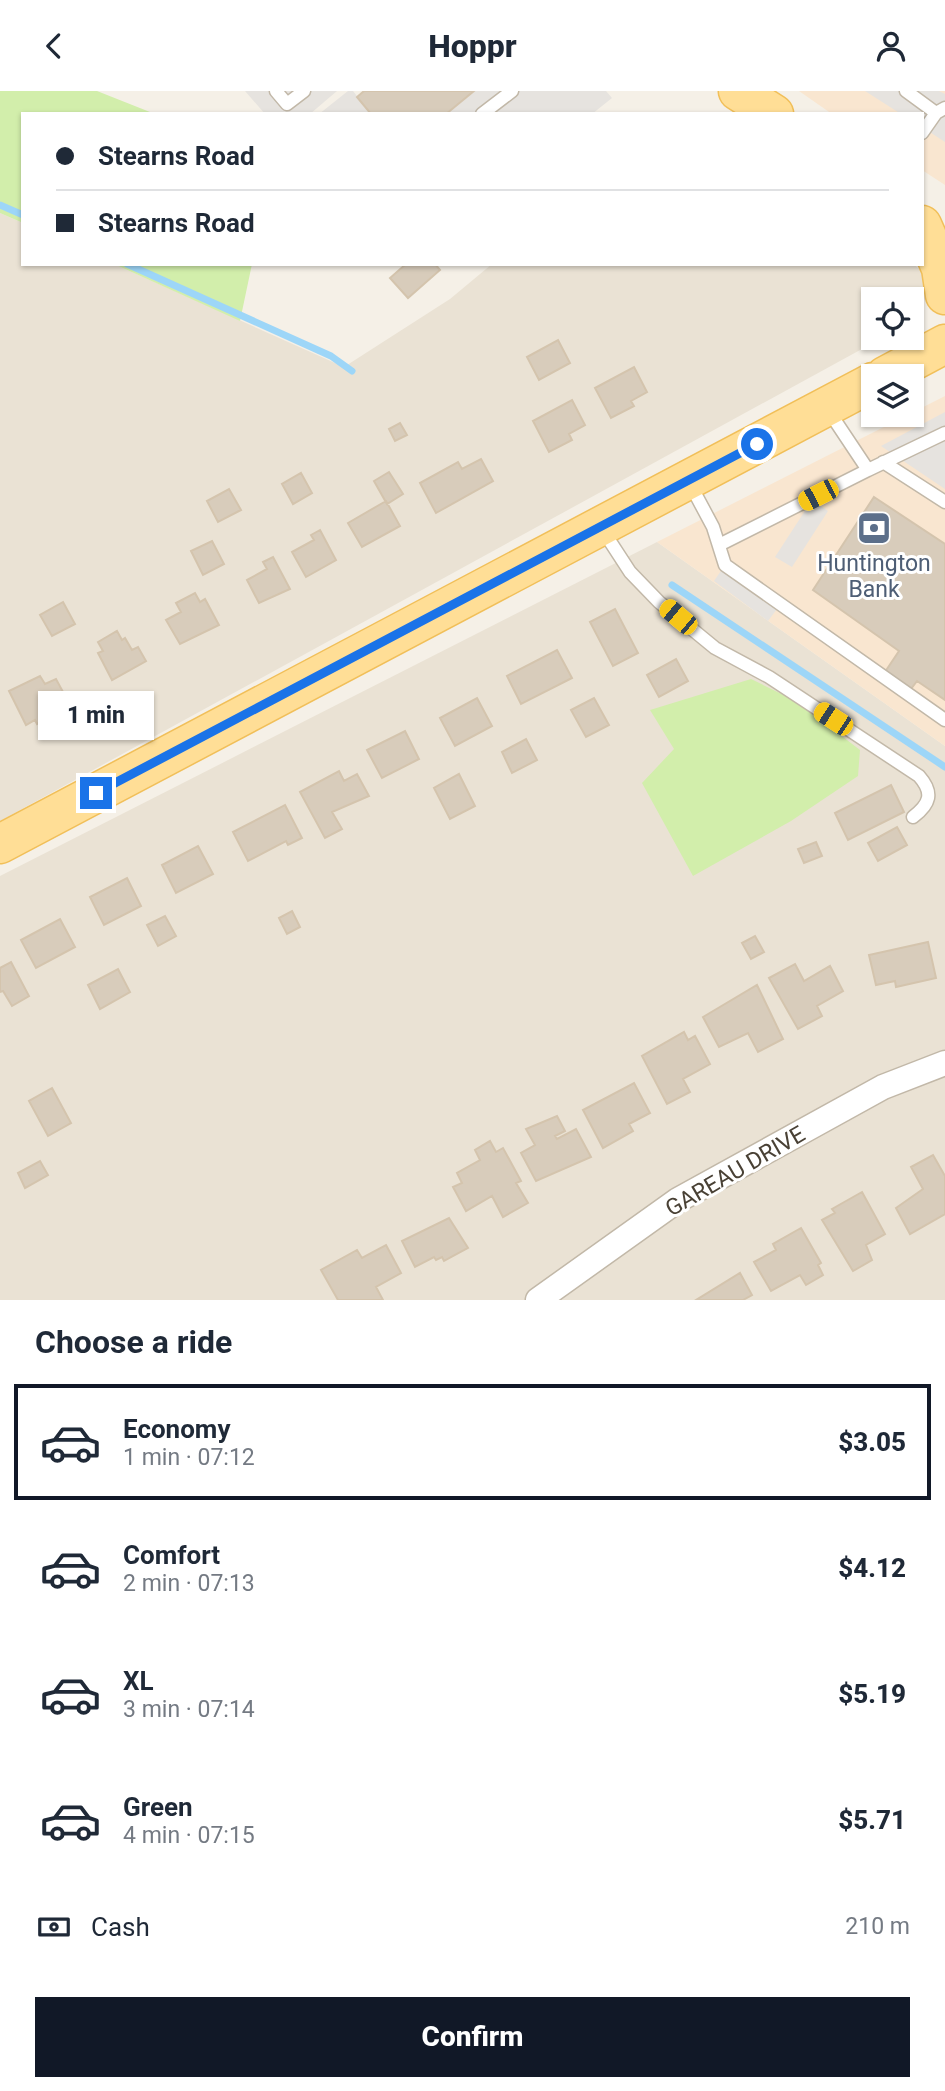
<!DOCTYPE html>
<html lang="en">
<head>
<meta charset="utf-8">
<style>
	body { margin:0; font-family:Roboto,sans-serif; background:#f2f2f3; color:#1f2937; height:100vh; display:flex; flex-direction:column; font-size:26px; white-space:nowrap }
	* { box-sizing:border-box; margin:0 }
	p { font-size:23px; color:#747a83 }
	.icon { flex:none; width:38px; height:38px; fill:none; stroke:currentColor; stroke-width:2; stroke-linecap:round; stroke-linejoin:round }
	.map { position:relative; height:1209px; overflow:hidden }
	.side { display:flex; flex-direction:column; background:#fff; flex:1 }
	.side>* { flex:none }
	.banner { position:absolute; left:21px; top:21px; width:903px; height:154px; border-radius:0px; box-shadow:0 2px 5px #0004; display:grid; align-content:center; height:154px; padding:0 35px; background:#fff }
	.fabs { position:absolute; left:861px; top:196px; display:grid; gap:14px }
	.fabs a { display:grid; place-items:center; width:63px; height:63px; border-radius:0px; background:#fff; box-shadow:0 2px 5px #0004; font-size:35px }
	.end { position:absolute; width:32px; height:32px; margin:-16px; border:9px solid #1a73e8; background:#fff; box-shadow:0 0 0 4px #fff }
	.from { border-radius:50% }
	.bubble { position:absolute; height:49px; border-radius:0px; background:#fff; box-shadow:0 2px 5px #0004; font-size:23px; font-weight:800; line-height:49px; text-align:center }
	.car { position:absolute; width:21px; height:42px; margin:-21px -10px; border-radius:9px; box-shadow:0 0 5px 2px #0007; background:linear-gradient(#f5c518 24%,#345 0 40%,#f5c518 0 76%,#345 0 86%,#f5c518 0) }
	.banner b { display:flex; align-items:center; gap:24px; height:66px; font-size:26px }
	.banner b+b { border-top:2px solid #e0e1e3 }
	.banner i { width:18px; height:18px; background:#1f2937 }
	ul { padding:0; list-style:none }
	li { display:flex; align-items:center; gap:21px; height:116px; margin:0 14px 10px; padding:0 21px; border:4px solid transparent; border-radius:0px }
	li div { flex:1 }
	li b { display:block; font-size:26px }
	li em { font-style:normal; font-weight:800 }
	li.selected { border-color:#111827 }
	li>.icon { width:63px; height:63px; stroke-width:1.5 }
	h2 { padding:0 35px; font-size:32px; line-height:84px }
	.pay { display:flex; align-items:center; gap:18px; height:77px; padding:0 35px; font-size:26px }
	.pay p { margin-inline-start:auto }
	.action { display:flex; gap:14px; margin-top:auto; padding:14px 35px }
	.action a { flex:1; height:80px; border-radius:0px; background:#111827; color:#fff; font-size:28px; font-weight:800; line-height:80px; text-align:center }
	header { display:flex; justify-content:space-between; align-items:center; height:91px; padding:0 35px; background:#fff; font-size:32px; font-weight:800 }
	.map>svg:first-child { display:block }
	.residential { fill:#eae2d4 }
	.commercial { fill:#f9e6d0 }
	.green { fill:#d2eeab }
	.parking { fill:#e6e3df }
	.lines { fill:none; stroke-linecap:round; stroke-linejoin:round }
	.stream { stroke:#9dd6f8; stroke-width:7 }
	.building { fill:#d8ccbb; stroke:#d4c4ad; stroke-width:2 }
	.service-casing { stroke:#c2b8a8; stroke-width:15 }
	.minor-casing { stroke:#c2b8a8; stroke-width:27 }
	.primary-casing { stroke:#f1bf59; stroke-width:41 }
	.service { stroke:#fff; stroke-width:12 }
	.minor { stroke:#fff; stroke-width:24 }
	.primary { stroke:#ffde96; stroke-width:38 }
	.route { stroke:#1a73e8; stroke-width:9 }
	.labels { text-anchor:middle; stroke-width:6; stroke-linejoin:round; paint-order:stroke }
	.service-label { font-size:23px; fill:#4e5e75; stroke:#fff }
	.street-label { font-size:23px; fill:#494135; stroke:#fff }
</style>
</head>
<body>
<header><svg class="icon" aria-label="back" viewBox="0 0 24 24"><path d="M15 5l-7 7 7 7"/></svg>Hoppr<svg class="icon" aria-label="person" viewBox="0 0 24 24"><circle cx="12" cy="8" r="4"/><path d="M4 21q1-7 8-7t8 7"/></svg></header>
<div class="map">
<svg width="945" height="1209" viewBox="0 0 945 1209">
	<rect width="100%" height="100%" fill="#f5f0e7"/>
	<!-- residential -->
	<path class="residential" d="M0,122L23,132V173H114L344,276L450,208L492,173H913L922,180L925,208L916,228L912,230V208H873V247H882L0,730Z
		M657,451L945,655V1209H0V785Z"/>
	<!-- commercial -->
	<path class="commercial" d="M799,0H945V94L922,79V23H832Z
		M945,305V655L657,451Z"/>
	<!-- green -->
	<path class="green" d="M0,0H97L155,23H23V132L0,122Z
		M114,173H252L240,230Z
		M751,588L796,610L860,659L858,685L791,730L693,785L642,692L674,658L650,619Z"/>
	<!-- parking -->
	<path class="parking" d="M245,0H337L310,23H265Z
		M348,0H353L371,23H319Z
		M475,0H606L612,7L592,23H447Z
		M865,0H939L945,3V51L922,36V23H901Z
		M945,321V398L881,355Z
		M812,409L828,420L792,476L775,466Z
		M725,474L780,514L768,530L714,490Z"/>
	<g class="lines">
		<!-- stream -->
		<path class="stream" d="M0,114L23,124
			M127,173L331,265L352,280
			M672,494L945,676"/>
	</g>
	<!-- building -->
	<path class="building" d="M364,0H474L446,23H371L357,6Z
		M406,173H435L440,179L408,207L390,187Z
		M558,249L570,272L539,289L527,266Z
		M634,276L647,301L631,310L634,315L611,327L595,297Z
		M572,309L585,334L569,343L572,349L549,361L533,330Z
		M400,332L407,344L395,350L389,338Z
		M481,368L493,390L436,422L420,392L458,371L462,378Z
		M389,381L403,403L387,413L374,390Z
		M301,382L312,402L293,413L282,393Z
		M229,398L241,419L218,431L207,410Z
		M874,406L945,453V609L917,590L911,598L885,581L899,560L813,499Z
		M386,410L400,435L362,456L348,432Z
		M320,439L336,469L306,486L292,461L314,449L311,444Z
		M212,450L224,473L203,484L191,460Z
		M273,466L290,498L259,512L247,489L267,478L263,471Z
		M195,502L200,511L205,508L219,534L180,553L166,529L181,521L176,512Z
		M63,511L75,533L52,545L40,524Z
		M615,518L638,562L613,575L590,531Z
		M117,540L122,549L125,547L132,559L138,556L146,570L112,589L98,562L103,560L98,551Z
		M557,559L572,587L521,613L507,585Z
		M676,568L688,590L659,606L647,584Z
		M40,585L45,593L56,588L69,612L44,625L46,628L37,633L35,629L26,634L9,600Z
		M477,607L492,635L455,655L440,627Z
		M594,607L609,634L586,646L571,619Z
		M405,640L419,668L382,687L367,659Z
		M526,648L537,669L512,682L502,661Z
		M339,680L344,690L357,683L369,705L332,721L342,738L325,747L300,701Z
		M459,683L475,715L450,728L434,697Z
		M891,694L904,721L848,749L835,722Z
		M285,714L302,747L288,754L286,750L248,770L233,741Z
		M897,736L907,754L878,770L868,752Z
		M816,751L822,765L804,772L798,758Z
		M198,755L213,783L176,802L162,774Z
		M127,787L141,815L104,834L90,806Z
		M292,820L300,836L287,843L279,827Z
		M165,825L176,845L158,855L147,834Z
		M60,828L75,856L36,877L21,849Z
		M755,845L764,861L751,868L742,852Z
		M928,851L936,887L896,896L895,890L876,894L869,864Z
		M11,871L29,905L12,915L3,900L0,901V877Z
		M795,873L804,890L830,875L843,900L817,915L822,925L798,938L769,887Z
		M118,878L130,901L100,918L88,894Z
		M757,894L783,948L758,961L748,942L719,956L703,926Z
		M684,941L688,949L695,945L710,973L683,988L690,1001L667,1013L642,965Z
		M634,992L650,1022L629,1033L633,1040L603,1057L583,1019Z
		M52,997L71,1032L48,1045L29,1010Z
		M557,1025L565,1040L555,1045L557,1048L576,1038L591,1066L536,1090L521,1062L535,1054L526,1038Z
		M490,1050L496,1061L503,1057L521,1090L516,1092L528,1112L503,1126L492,1105L466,1120L453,1096L462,1092L457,1082L480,1069L475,1059Z
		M933,1064L945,1085V1123L910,1143L896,1117L923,1098L911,1076Z
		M40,1070L48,1084L25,1097L18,1082Z
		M862,1101L885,1143L866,1154L872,1169L853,1180L822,1129L835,1122L832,1118Z
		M449,1127L468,1157L444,1170L442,1166L436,1169L434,1166L415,1176L402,1150Z
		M801,1137L821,1172L818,1174L823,1184L806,1194L800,1184L771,1200L754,1171L776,1159L773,1153Z
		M386,1154L401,1182L376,1196L383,1209H338L321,1179L357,1159L362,1167Z
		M740,1182L752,1204L743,1209H696Z"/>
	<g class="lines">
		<!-- service casing -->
		<g class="service-casing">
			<path id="service" d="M276,0L287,13L304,0
				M906,0L936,22
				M482,23L512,0
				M922,42L936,22L945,17
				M828,319L868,379L945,342
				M883,371L945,411
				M690,393L713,436L725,474L945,629
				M602,438L630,481L659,511L715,557L769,586L919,685C934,702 930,713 913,726
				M719,454L868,379"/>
		</g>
		<!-- minor casing -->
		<g class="minor-casing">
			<path id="minor" d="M538,1209L678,1109L883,996L945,972"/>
		</g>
		<!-- primary casing -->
		<g class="primary-casing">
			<path id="primary" d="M738,0L774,23
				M922,134L941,177L945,204
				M885,285L945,253
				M0,753L873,291"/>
		</g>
		<!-- service -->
		<use href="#service" class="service"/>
		<!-- minor -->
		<use href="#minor" class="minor"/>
		<!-- primary -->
		<use href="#primary" class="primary"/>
	</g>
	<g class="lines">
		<!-- route -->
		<path class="route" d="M96,702L757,353"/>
	</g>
	<!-- icons -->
	<defs>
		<g id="bank-square" transform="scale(1.75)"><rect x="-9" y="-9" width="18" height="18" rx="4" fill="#5c6f8a" stroke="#fff"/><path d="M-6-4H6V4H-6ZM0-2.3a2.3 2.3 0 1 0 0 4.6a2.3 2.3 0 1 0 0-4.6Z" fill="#fff"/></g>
	</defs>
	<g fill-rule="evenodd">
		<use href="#bank-square" x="874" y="437"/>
	</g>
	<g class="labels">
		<!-- service labels -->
		<g class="service-label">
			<text x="874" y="480">Huntington<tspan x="874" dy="26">Bank</tspan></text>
		</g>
		<!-- street labels -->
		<g class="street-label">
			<text transform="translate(735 1080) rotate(-30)" y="8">GAREAU DRIVE</text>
		</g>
	</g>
</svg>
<div class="fabs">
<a><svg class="icon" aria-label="locate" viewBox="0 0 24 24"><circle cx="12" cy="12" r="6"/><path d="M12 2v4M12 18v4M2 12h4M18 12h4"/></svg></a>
<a><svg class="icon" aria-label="layers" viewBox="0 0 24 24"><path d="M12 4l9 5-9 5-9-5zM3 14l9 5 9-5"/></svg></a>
</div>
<i class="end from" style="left:757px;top:353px"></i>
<i class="end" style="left:96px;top:702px"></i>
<div class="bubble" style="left:38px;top:600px;width:116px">1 min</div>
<i class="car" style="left:818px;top:404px;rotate:243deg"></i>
<i class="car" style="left:678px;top:526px;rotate:310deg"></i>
<i class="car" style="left:833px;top:628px;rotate:303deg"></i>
<div class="banner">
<b><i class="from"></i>Stearns Road</b>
<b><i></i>Stearns Road</b>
</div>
</div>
<section class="side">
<h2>Choose a ride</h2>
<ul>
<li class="selected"><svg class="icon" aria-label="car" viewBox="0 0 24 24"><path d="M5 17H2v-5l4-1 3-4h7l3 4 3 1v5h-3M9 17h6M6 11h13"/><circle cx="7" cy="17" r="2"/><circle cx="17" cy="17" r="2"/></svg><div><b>Economy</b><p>1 min · 07:12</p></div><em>$3.05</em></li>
<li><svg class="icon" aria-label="car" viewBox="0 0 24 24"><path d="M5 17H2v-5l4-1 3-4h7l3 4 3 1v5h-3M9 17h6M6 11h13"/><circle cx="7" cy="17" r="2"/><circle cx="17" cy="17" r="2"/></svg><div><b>Comfort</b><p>2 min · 07:13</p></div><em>$4.12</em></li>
<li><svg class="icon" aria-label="car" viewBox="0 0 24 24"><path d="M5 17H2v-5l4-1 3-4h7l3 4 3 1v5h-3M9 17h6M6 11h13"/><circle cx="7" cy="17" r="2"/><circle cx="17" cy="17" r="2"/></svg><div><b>XL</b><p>3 min · 07:14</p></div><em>$5.19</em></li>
<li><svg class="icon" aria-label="car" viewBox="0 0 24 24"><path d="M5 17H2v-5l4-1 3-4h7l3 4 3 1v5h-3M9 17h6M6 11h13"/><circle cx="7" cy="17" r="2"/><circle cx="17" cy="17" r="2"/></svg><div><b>Green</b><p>4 min · 07:15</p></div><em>$5.71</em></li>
</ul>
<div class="pay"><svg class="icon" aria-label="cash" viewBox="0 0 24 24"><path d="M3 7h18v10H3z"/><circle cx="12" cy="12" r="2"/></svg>Cash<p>210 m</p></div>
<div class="action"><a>Confirm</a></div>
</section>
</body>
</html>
